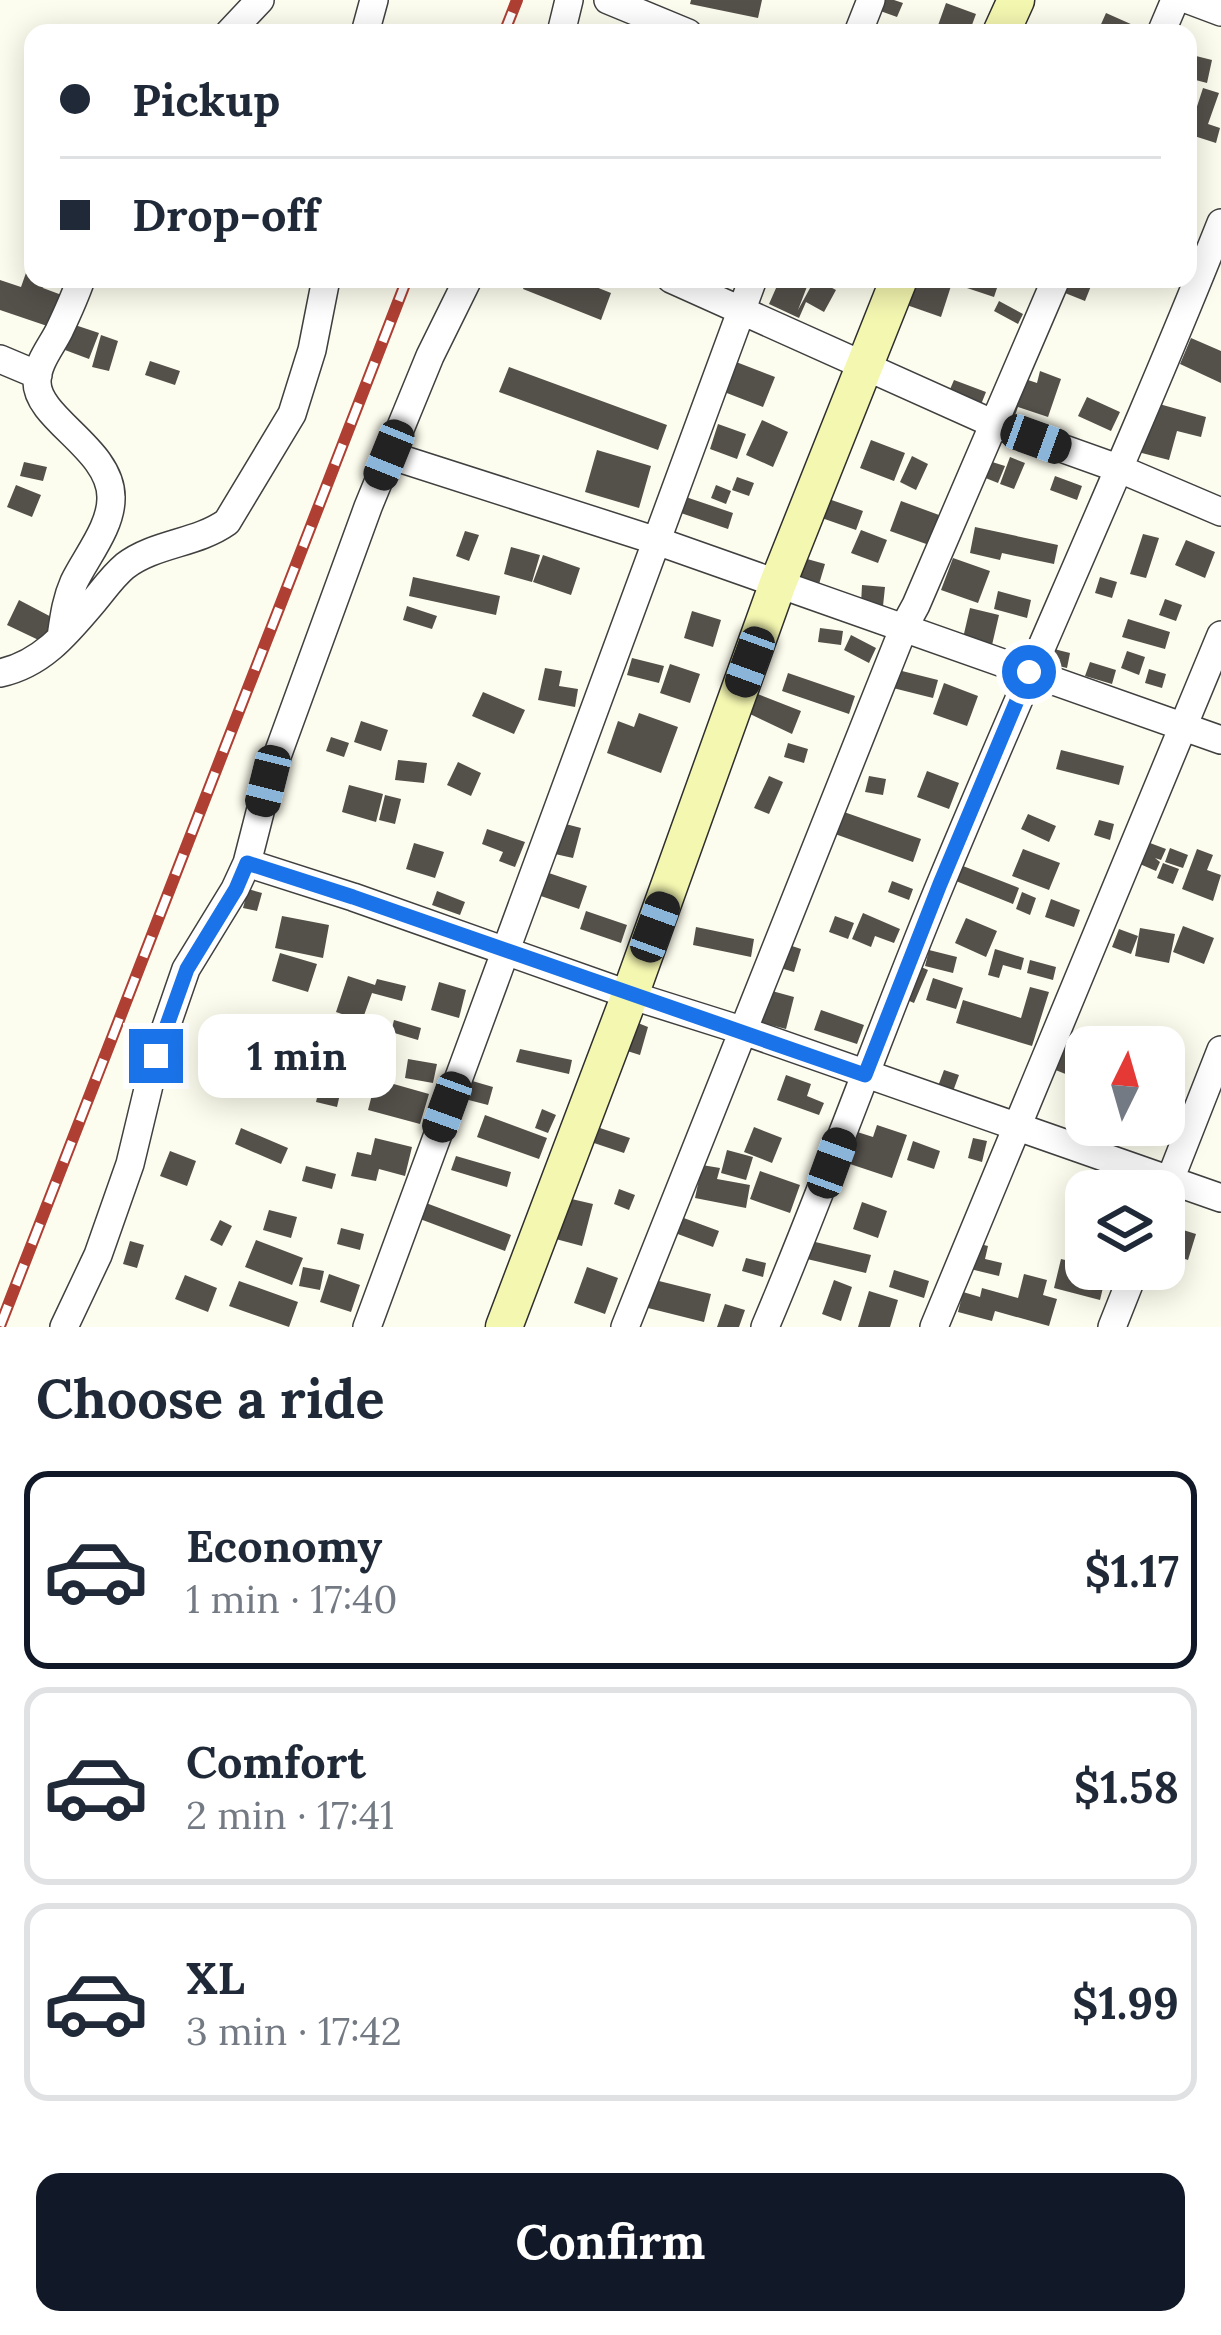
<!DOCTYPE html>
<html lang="en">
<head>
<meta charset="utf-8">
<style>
	body { margin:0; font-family:Lora,serif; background:#f2f2f3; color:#1f2937; height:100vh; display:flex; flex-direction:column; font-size:45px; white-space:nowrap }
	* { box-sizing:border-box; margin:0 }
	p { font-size:39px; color:#747a83 }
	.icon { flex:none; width:66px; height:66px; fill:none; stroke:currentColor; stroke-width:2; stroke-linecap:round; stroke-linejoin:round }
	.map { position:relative; height:1327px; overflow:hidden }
	.drawer { display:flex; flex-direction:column; background:#fff; flex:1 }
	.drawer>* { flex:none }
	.top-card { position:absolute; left:24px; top:24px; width:1173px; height:264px; border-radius:24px; box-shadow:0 6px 30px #0003; display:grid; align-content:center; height:264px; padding:0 36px; background:#fff }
	.needle { width:78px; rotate:5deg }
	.tools { position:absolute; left:1065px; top:1026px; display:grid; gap:24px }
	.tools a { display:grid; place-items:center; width:120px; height:120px; border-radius:24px; background:#fff; box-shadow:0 6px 30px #0003; font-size:60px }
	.end { position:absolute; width:54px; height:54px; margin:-27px; border:15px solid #1a73e8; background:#fff; box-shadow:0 0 0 6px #fff }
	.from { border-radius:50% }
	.bubble { position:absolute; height:84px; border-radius:24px; background:#fff; box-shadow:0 6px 30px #0003; font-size:39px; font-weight:700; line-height:84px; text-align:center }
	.car { position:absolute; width:36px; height:72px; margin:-36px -18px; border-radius:15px; box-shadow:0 0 9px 3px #0007; background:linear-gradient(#222 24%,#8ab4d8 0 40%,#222 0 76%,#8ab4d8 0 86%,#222 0) }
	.top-card b { display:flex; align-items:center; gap:42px; height:114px; font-size:45px }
	.top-card b+b { border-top:3px solid #e0e1e3 }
	.top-card i { width:30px; height:30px; background:#1f2937 }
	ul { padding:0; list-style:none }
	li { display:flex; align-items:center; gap:36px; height:198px; margin:0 24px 18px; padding:0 12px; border:6px solid #e0e1e3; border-radius:24px }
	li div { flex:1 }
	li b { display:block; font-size:45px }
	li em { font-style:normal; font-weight:700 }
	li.active { border-color:#111827 }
	li>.icon { width:108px; height:108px; stroke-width:1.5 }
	h2 { padding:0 36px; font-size:54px; line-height:144px }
	.action { display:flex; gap:24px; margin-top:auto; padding:24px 36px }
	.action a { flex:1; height:138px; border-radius:24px; background:#111827; color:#fff; font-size:48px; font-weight:700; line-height:138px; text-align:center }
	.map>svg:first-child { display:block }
	.building { fill:#54504a }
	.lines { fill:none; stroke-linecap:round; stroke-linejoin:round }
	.street-casing { stroke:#404040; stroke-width:30 }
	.secondary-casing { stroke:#2f2f2f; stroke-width:39 }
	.street { stroke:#fff; stroke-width:27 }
	.secondary { stroke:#f4f7b0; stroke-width:36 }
	.rail-casing { stroke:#af3f33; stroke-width:12 }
	.rail { stroke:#fff; stroke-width:8; stroke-dasharray:22; stroke-linecap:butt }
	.route { stroke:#1a73e8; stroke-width:15 }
</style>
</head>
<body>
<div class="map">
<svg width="1221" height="1327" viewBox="0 0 1221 1327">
	<rect width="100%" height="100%" fill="#fdfdef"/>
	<!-- building -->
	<path class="building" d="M691,0H762L758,18L690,4Z
		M875,0H894L903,3L897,17L872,8Z
		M946,3L976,14L969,33L936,31Z
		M1106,13L1151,33H1103L1098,31Z
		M1188,54L1212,60L1207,83L1188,78Z
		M1203,88L1219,93L1208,124L1220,128L1216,143L1188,134Z
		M27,270L33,272V279H46L43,288L67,297L56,329L0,310V280L21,287Z
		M527,279H576L611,293L601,320L523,289Z
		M780,279H797L808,284L798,310L815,279L836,290L824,312L806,302L799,318L769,304Z
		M909,279H929L951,286L941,317L901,303Z
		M960,279H1000L994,297L958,285Z
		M1064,279L1093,281L1085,301L1060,291Z
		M999,301L1023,314L1018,324L994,311Z
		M75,325L99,333L89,359L65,350Z
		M101,335L118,341L109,371L92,367Z
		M1191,338L1221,351V383L1180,364Z
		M731,360L775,377L763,407L719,390Z
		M150,361L180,371L175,385L145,375Z
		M509,367L667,425L658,450L499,392Z
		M1040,371L1061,379L1048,417L1018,407L1013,421L1000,416L1013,375L1037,383Z
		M954,380L986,392L980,407L948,394Z
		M1087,397L1120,412L1111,431L1078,416Z
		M1152,402L1206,417L1201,437L1177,431L1169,460L1138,452Z
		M762,420L788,432L773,467L746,455Z
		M718,424L746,434L737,459L710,449Z
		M871,440L905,453L894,481L860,468Z
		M597,450L651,466L639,508L585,492Z
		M912,456L928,464L916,490L900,482Z
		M1010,457L1025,463L1014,489L1000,484Z
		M989,461L1005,466L998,483L983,477Z
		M24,462L47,467L43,481L20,476Z
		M1055,476L1082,486L1077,500L1050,490Z
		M737,477L754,483L749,496L732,490Z
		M16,485L41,495L32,517L7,507Z
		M716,485L731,491L726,504L711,498Z
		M677,494L733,513L728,529L672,510Z
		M823,497L863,511L856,530L816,516Z
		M901,501L939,515L929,545L890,531Z
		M975,527L1058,545L1054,564L1002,553L1000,560L970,553Z
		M861,530L887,540L878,563L851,553Z
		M465,531L479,535L469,561L456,556Z
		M1143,534L1159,538L1146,578L1130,574Z
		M1186,540L1215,552L1205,578L1175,565Z
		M511,547L540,555L532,582L504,574Z
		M543,555L580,568L571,595L533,582Z
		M800,557L825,564L817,591L792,583Z
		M953,558L990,571L978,603L941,590Z
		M413,577L500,596L496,615L409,596Z
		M1100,577L1117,582L1112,598L1095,593Z
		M862,585L885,587L883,606L861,604Z
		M998,591L1031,600L1027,618L994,609Z
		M1165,599L1182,605L1176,621L1159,615Z
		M19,600L59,621L47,644L7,625Z
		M407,606L437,616L432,629L403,620Z
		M970,608L999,615L992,645L963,638Z
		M692,611L721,620L713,647L684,638Z
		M1128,619L1170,632L1165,649L1122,637Z
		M820,628L843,631L841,645L818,642Z
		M851,635L876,648L869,663L844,650Z
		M1054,649L1070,653L1067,668L1050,664Z
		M1127,651L1145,657L1139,675L1121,668Z
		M632,658L664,666L659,683L627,675Z
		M1090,662L1116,670L1112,684L1085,676Z
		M670,664L700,674L690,703L660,693Z
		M545,668L562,671L559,686L578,689L575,707L538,700Z
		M1149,669L1166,674L1162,688L1145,683Z
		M898,670L938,680L933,698L893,688Z
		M788,673L855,696L849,714L782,691Z
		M944,683L978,696L967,726L933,714Z
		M483,692L525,710L514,734L472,716Z
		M755,693L801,711L792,734L748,713Z
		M639,713L678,727L661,773L607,753L618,721L634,727Z
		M361,721L388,730L381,751L354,742Z
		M331,737L349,743L344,757L326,751Z
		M788,743L808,749L804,763L784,757Z
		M1061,750L1124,766L1119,785L1056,769Z
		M398,760L427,763L424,783L395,780Z
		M458,762L481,773L471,796L447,785Z
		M927,771L959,783L949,809L917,797Z
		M769,776L783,782L769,814L754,808Z
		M869,776L886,779L883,795L865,792Z
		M349,785L383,794L376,822L342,812Z
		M385,795L401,799L395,824L379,820Z
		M844,812L921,839L913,862L835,834Z
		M1028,814L1056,826L1049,842L1021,829Z
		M1099,820L1114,824L1110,840L1094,835Z
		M554,821L581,828L573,858L546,852Z
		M487,829L525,842L515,867L499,861L503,852L482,844Z
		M1142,840L1166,849L1161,860L1155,858L1160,862L1156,871L1133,861Z
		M414,843L444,852L435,878L406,869Z
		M1170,848L1188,855L1183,868L1165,862Z
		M1023,849L1060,863L1049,890L1012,876Z
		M1197,849L1213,855L1207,870L1221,875L1213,901L1182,889Z
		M1163,863L1179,869L1173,884L1157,878Z
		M963,866L1019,888L1013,904L956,881Z
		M543,871L587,886L579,909L535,894Z
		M892,881L913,889L909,900L888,892Z
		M248,889L262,893L257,911L243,908Z
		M437,891L465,902L460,915L432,905Z
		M1022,892L1036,898L1030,915L1016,909Z
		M1051,899L1080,910L1074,927L1045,917Z
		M586,911L627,925L621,943L580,929Z
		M863,913L900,929L894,943L875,936L871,947L852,939Z
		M282,916L329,925L323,958L275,948Z
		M835,916L854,923L848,939L829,932Z
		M966,918L997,931L986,957L955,943Z
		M1183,926L1214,938L1204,964L1173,952Z
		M696,927L754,939L751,957L693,945Z
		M1140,928L1175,934L1169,963L1135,956Z
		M1119,929L1138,936L1131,954L1112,947Z
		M777,941L801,949L794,972L770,965Z
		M995,949L1024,958L1021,970L1003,965L999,978L988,975Z
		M929,950L957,957L953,973L925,966Z
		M280,953L317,964L308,992L272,981Z
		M1030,960L1056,967L1053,980L1027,973Z
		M912,963L928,970L914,1003L898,996Z
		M348,976L375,985L377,979L406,986L402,1001L372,993L362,1021L336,1012Z
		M933,978L963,988L956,1009L926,1000Z
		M439,982L466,990L459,1018L431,1010Z
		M757,987L794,997L786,1029L748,1019Z
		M1030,987L1049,992L1032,1046L956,1023L963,1000L1021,1018Z
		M821,1010L864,1025L857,1044L814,1030Z
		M226,1019L297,1043L287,1073L283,1072L279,1092L237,1083L241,1065L275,1071L281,1053L222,1033Z
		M394,1020L421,1028L418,1040L391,1032Z
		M633,1021L648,1027L640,1055L624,1050Z
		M1114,1033L1135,1038L1133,1047H1090L1092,1038L1111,1043Z
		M1063,1046L1086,1055L1078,1079L1053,1069Z
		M520,1049L572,1060L569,1074L516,1062Z
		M326,1059L347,1064L337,1107L316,1102Z
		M408,1059L437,1064L433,1083L405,1078Z
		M944,1070L959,1075L952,1094L937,1089Z
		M786,1075L811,1084L807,1096L824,1103L819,1115L777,1100Z
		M462,1078L493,1087L488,1105L457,1097Z
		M376,1079L429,1094L420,1124L368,1110Z
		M542,1109L556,1115L548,1133L535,1128Z
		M485,1115L547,1138L539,1159L477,1137Z
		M877,1125L907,1135L892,1178L838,1160L848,1129L873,1137Z
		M754,1127L782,1138L772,1163L744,1152Z
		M241,1128L288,1148L281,1164L235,1144Z
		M600,1128L630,1138L624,1153L594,1143Z
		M375,1138L412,1147L405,1176L379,1169L376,1181L351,1176L357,1152L371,1155Z
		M973,1138L987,1141L982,1162L968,1158Z
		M913,1141L940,1151L934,1169L907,1160Z
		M727,1150L753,1157L746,1180L721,1173Z
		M170,1151L196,1161L187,1186L160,1176Z
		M456,1156L511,1172L507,1187L451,1170Z
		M702,1165L720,1168L717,1179L750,1185L746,1208L695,1198Z
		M306,1166L336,1174L332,1189L302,1181Z
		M760,1171L800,1185L790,1213L750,1199Z
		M619,1189L635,1195L629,1210L614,1204Z
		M563,1197L593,1204L582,1246L552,1238Z
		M418,1200L511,1235L505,1251L412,1216Z
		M862,1202L887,1211L878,1238L853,1229Z
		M269,1210L297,1217L291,1238L263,1230Z
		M681,1217L719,1231L713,1247L675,1233Z
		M220,1220L232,1226L222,1246L210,1240Z
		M1164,1224L1196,1234L1188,1260L1164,1252Z
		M341,1228L364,1234L360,1250L337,1244Z
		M256,1240L303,1258L292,1285L245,1267Z
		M130,1241L144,1245L137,1268L123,1264Z
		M811,1241L871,1255L866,1273L807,1259Z
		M968,1241L988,1246L985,1259L1002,1263L999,1276L962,1267Z
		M746,1258L766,1263L763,1277L742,1271Z
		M1061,1259L1086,1265V1269L1107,1271L1100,1300L1054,1288Z
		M303,1267L324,1271L320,1290L299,1286Z
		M587,1267L618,1278L605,1314L574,1303Z
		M894,1270L929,1281L924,1298L889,1287Z
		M329,1274L360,1285L351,1312L320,1302Z
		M1024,1274L1047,1280L1043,1295L1057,1299L1049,1326L995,1311L992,1321L958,1312L963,1292L980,1297L982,1288L1018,1298Z
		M185,1275L217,1288L208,1312L175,1299Z
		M651,1279L711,1294L704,1322L644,1307Z
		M834,1280L852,1287L841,1321L822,1314Z
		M239,1281L298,1302L289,1327L229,1306Z
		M869,1291L898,1300L890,1327H858Z
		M725,1304L745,1310L739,1327H717Z"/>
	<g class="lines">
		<!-- street casing -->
		<g class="street-casing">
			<path id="street" d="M608,0L688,33
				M1189,0L1221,12
				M229,33L260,0
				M365,33L374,0
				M561,33L569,0
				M858,33L871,0
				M1161,33L1175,0
				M671,279L994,424L1120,469L1221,512
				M0,359L38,375
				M389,455L657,541L1221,740
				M61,637C64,617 66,600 74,582C86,557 112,526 111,497C111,449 37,419 37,382C37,363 51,347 59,331C67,314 75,297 81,279
				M0,673C42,664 67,633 94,601C104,589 113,576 125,566C155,543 196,544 227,522L292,414L312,350L326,279
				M247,863L353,897L630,995L741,1030L1221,1198
				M1164,1195L1221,1050
				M64,1327L98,1255L130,1164L156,1056L186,969L235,889L247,863L268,781L368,507L430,356L468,279
				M367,1327L753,279
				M625,1327L904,627L916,605L1056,279
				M765,1327C828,1179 881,1027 943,878C1034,659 1133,444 1221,223
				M934,1327C1028,1096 1125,866 1221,635
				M1112,1327L1135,1269"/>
		</g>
		<!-- secondary casing -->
		<g class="secondary-casing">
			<path id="secondary" d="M1001,33L1016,0
				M504,1327L630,995L778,583L899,279"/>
		</g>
		<!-- street -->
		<use href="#street" class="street"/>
		<!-- secondary -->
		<use href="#secondary" class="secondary"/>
		<!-- rail casing -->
		<g class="rail-casing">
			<path id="rail" d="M504,33L517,0
				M0,1326L407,279"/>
		</g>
		<!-- rail -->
		<use href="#rail" class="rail"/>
	</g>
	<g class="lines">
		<!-- route -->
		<path class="route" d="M156,1056L187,969L236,889L247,863L353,897L865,1075L940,884L1029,672"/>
	</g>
</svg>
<div class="tools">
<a><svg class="needle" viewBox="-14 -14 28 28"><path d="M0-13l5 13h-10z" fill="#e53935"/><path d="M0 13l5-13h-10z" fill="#747a83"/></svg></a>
<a><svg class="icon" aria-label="layers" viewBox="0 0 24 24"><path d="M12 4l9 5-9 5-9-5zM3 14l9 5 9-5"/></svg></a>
</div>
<i class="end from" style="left:1029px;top:672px"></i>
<i class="end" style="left:156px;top:1056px"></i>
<div class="bubble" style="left:198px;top:1014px;width:198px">1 min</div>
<i class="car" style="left:1036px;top:439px;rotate:110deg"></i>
<i class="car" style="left:389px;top:455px;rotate:202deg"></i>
<i class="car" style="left:750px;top:662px;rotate:200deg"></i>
<i class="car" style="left:268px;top:781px;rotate:194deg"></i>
<i class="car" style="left:655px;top:927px;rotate:20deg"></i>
<i class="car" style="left:447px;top:1107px;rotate:200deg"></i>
<i class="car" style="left:832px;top:1163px;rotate:20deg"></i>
<div class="top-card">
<b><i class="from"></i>Pickup</b>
<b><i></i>Drop-off</b>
</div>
</div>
<section class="drawer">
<h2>Choose a ride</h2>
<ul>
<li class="active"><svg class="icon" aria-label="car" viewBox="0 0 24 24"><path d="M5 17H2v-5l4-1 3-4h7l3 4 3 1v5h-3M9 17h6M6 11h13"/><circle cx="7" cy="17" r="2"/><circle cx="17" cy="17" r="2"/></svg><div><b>Economy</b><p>1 min · 17:40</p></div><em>$1.17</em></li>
<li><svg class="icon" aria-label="car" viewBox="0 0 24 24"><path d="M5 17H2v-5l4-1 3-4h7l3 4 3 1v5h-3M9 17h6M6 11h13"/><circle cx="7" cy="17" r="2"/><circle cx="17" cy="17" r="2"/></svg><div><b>Comfort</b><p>2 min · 17:41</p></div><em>$1.58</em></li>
<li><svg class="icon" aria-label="car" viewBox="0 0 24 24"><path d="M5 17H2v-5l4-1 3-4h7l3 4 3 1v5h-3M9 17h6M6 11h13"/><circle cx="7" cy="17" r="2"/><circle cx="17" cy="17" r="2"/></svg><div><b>XL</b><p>3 min · 17:42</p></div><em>$1.99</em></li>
</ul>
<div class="action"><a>Confirm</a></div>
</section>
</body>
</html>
